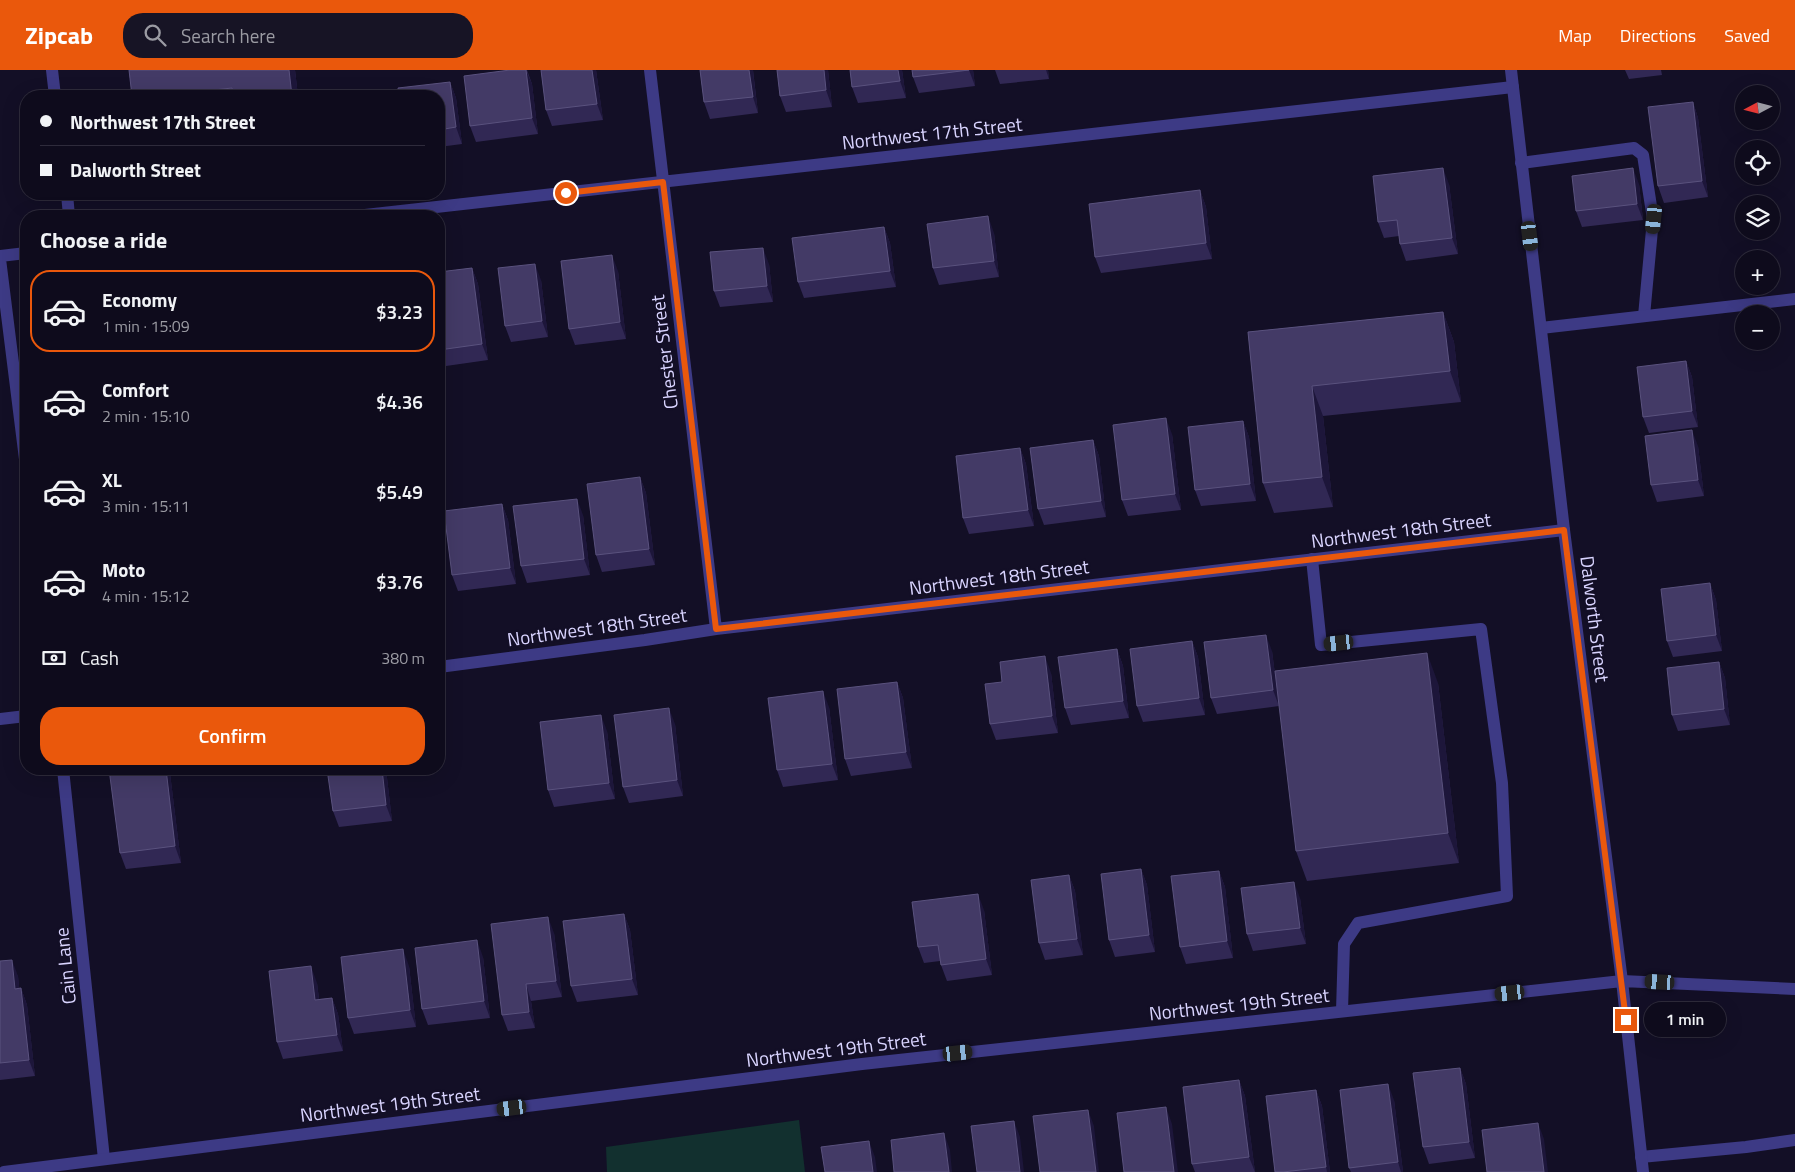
<!DOCTYPE html>
<html lang="en">
<head>
<meta charset="utf-8">
<style>
	body { margin:0; font-family:"Titillium Web",sans-serif; background:#171425; color:#f1f3f6; height:100vh; display:flex; flex-direction:column; font-size:19px; white-space:nowrap }
	* { box-sizing:border-box; margin:0 }
	p { font-size:16px; color:#9b9ba3 }
	.icon { flex:none; width:28px; height:28px; fill:none; stroke:currentColor; stroke-width:2; stroke-linecap:round; stroke-linejoin:round }
	.map { position:relative; flex:1; overflow:hidden }
	.sheet { position:absolute; left:20px; top:140px; width:425px; height:565px; display:flex; flex-direction:column; background:#0e0b1c; border-radius:20px; box-shadow:0 5px 20px #0002,0 0 0 1px #2e2b3b }
	.sheet>* { flex:none }
	.top-card { position:absolute; left:20px; top:20px; width:425px; height:110px; border-radius:20px; box-shadow:0 5px 20px #0002,0 0 0 1px #2e2b3b; display:grid; align-content:center; height:110px; padding:0 20px; background:#0e0b1c }
	.needle { width:32px; rotate:263deg }
	.buttons { position:absolute; left:1735px; top:15px; display:grid; gap:10px }
	.buttons a { display:grid; place-items:center; width:45px; height:45px; border-radius:50%; background:#0e0b1c; box-shadow:0 5px 20px #0002,0 0 0 1px #2e2b3b; font-size:25px }
	.end { position:absolute; width:22px; height:22px; margin:-11px; border:6px solid #ea580c; background:#fff; box-shadow:0 0 0 2px #fff }
	.from { border-radius:50% }
	.bubble { position:absolute; height:35px; border-radius:18px; background:#0e0b1c; box-shadow:0 5px 20px #0002,0 0 0 1px #2e2b3b; font-size:16px; font-weight:600; line-height:35px; text-align:center }
	.car { position:absolute; width:15px; height:30px; margin:-15px -8px; border-radius:6px; box-shadow:0 0 4px 1px #0007; background:linear-gradient(#222 24%,#8ab4d8 0 40%,#222 0 76%,#8ab4d8 0 86%,#222 0) }
	.top-card b { display:flex; align-items:center; gap:18px; height:48px; font-size:19px }
	.top-card b+b { border-top:1px solid #2e2b3b }
	.top-card i { width:12px; height:12px; background:#f1f3f6 }
	ul { padding:0; list-style:none }
	li { display:flex; align-items:center; gap:15px; height:82px; margin:0 10px 8px; padding:0 10px; border:2px solid transparent; border-radius:20px }
	li div { flex:1 }
	li b { display:block; font-size:19px }
	li em { font-style:normal; font-weight:600 }
	li.current { border-color:#ea580c }
	li>.icon { width:45px; height:45px; stroke-width:1.5 }
	h2 { padding:0 20px; font-size:22px; line-height:60px }
	.pay { display:flex; align-items:center; gap:12px; height:55px; padding:0 20px; font-size:19px }
	.pay p { margin-inline-start:auto }
	.cta { display:flex; gap:10px; margin-top:auto; padding:10px 20px }
	.cta a { flex:1; height:58px; border-radius:20px; background:#ea580c; color:#fff; font-size:20px; font-weight:600; line-height:58px; text-align:center }
	header { display:flex; align-items:center; gap:30px; box-sizing:border-box; height:70px; padding:0 25px; background:#ea580c; color:#fff }
	header strong { font-size:24px }
	nav { display:flex; gap:28px; margin-inline-start:auto; font-size:18px }
	.search { width:350px; height:45px; background:#171425; display:flex; align-items:center; gap:12px; box-sizing:border-box; padding:0 18px; border-radius:20px; color:#9b9ba3; font-size:19px }
	.map>svg:first-child { display:block }
	.green { fill:#12302f }
	.lines { fill:none; stroke-linecap:round; stroke-linejoin:round }
	.service { stroke:#3d3a85; stroke-width:12 }
	.minor { stroke:#3d3a85; stroke-width:12 }
	.tertiary { stroke:#3d3a85; stroke-width:12 }
	.wall { fill:#312854 }
	.shaded-wall { fill:#1d163a }
	.building { fill:#433a66; stroke:#5a527e }
	.route { stroke:#ea580c; stroke-width:6 }
	.labels { text-anchor:middle; stroke-width:4.5; stroke-linejoin:round; paint-order:stroke }
	.street-label { font-size:19px; fill:#d9d4ff; stroke:#130f26 }
</style>
</head>
<body>
<header>
<strong>Zipcab</strong>
<div class="search"><svg class="icon" aria-label="search" viewBox="0 0 24 24"><circle cx="10" cy="10" r="6"/><path d="M15 15l6 6"/></svg>Search here</div>
<nav><a>Map</a><a>Directions</a><a>Saved</a></nav>
</header>
<div class="map">
<svg width="1795" height="1102" viewBox="0 0 1795 1102">
	<rect width="100%" height="100%" fill="#130f26"/>
	<!-- green -->
	<path class="green" d="M799,1050L805,1102H607L606,1077Z"/>
	<g class="lines">
		<!-- service -->
		<path class="service" d="M52,0L55,26
			M1521,93L1634,78L1643,85L1653,149L1644,246
			M67,124L69,146
			M1312,489L1321,575L1481,559L1502,713L1507,826L1358,853L1344,874L1342,941
			M1641,1087L1746,1077L1795,1070"/>
		<!-- minor -->
		<path class="minor" d="M650,0L716,559
			M356,146L1513,17
			M0,186L26,183
			M0,189L26,397
			M1541,258L1795,229
			M439,597L645,570L716,559L1564,460
			M0,649L26,646
			M63,699L104,1089"/>
		<!-- tertiary -->
		<path class="tertiary" d="M1511,0L1564,460L1622,911L1643,1102
			M4,1102L862,994L1622,911L1795,919"/>
	</g>
	<!-- wall -->
	<path class="wall" d="M129,0H295L298,26H132Z
		M510,0H527L532,14L538,64L476,72L470,56Z
		M541,0H596L603,50L552,56L546,40Z
		M700,0H753L758,43L710,49L704,32Z
		M777,0H828L832,37L786,42L780,26Z
		M850,0H902L906,28L858,33L852,17Z
		M912,0H973L975,16L919,23L913,7Z
		M995,0H1048L1049,9L1000,14Z
		M1625,0H1661L1662,5L1629,9Z
		M450,12L456,28L462,74L439,77V26Z
		M1693,32L1698,48L1708,127L1664,133L1658,116Z
		M1449,114L1458,184L1406,191L1400,174L1399,166L1384,168L1378,152Z
		M1639,114L1643,150L1582,157L1576,141Z
		M1200,120L1206,137L1212,189L1101,203L1095,187Z
		M884,157L890,173L896,217L804,228L798,212Z
		M994,163L999,207L939,215L933,198Z
		M769,194L773,232L720,237L714,221Z
		M472,198L478,214L488,290L439,297V202Z
		M618,201L626,269L575,275L569,259Z
		M541,210L548,267L511,272L505,256Z
		M1443,242L1454,272L1461,332L1323,346L1333,437L1274,443L1263,413L1248,262Z
		M1686,291L1692,307L1698,357L1649,363L1643,347Z
		M1243,351L1249,367L1256,431L1201,436L1195,420Z
		M1172,364L1181,440L1128,446L1122,430Z
		M1093,370L1099,386L1106,447L1044,455L1038,439Z
		M1698,376L1704,426L1657,432L1651,415Z
		M1020,378L1026,394L1034,456L969,464L963,448Z
		M640,407L646,423L655,495L602,502L596,485Z
		M502,434L508,450L516,514L458,521L452,505Z
		M583,445L590,505L527,513L521,496Z
		M439,500L442,524H439Z
		M1710,513L1716,530L1722,581L1673,587L1667,571Z
		M1192,571L1198,587L1205,645L1143,652L1137,636Z
		M1117,579L1123,596L1129,648L1071,655L1065,638Z
		M1272,581L1279,636L1217,644L1211,628Z
		M1719,592L1725,608L1730,655L1678,661L1672,645Z
		M1051,603L1058,663L996,670L990,654L1002,612Z
		M897,612L903,628L912,698L851,706L845,689Z
		M1438,613L1459,793L1307,811L1296,781Z
		M829,637L838,710L783,717L777,700Z
		M675,654L683,726L629,733L623,717Z
		M607,661L615,729L554,737L548,720Z
		M327,699H386L392,751L339,757L333,741Z
		M170,703L181,793L126,799L120,783Z
		M1141,799L1147,815L1155,882L1115,887L1109,870Z
		M1219,801L1225,817L1233,888L1186,894L1180,877Z
		M1069,805L1075,821L1083,885L1045,890L1039,873Z
		M1300,828L1306,874L1253,881L1247,864Z
		M984,840L992,905L947,911L941,895L940,891L924,893L918,877Z
		M624,844L630,860L638,925L577,932L571,916Z
		M554,863L562,927L531,931L535,958L508,961L502,945Z
		M483,887L490,948L428,955L422,939Z
		M0,891L18,906L19,919L21,918L27,935L35,1006L0,1010Z
		M409,896L416,957L354,964L348,948Z
		M317,913L319,929L332,928L338,944L343,981L283,989L277,972Z
		M1460,998L1466,1014L1475,1088L1429,1094L1423,1077Z
		M1239,1010L1245,1026L1255,1102H1195L1192,1094Z
		M1316,1020L1322,1036L1330,1102H1275Z
		M1394,1030L1403,1102H1351L1349,1098Z"/>
	<!-- shaded-wall -->
	<path class="shaded-wall" d="M289,0H295L298,26H292Z
		M526,0L532,14L538,64L532,48Z
		M592,0H596L603,50L597,34Z
		M749,0H753V2L758,43L753,27Z
		M824,0H828L832,37L826,20Z
		M898,0H902L906,28L900,11Z
		M969,0H973L975,16Z
		M1046,0H1048L1049,9Z
		M450,12L456,28L462,74L456,57Z
		M1693,32L1698,48L1708,127L1702,111Z
		M1443,98L1449,114L1458,184L1452,168Z
		M1633,98L1639,114L1643,150L1637,134Z
		M1200,120L1206,137L1212,189L1206,173Z
		M988,146L994,163L999,207L994,191Z
		M884,157L890,173L896,217L890,201Z
		M763,178L769,194L773,232L767,216Z
		M612,185L618,201L626,269L620,252Z
		M535,194L541,210L548,267L542,251Z
		M472,198L478,214L488,290L482,274Z
		M1443,242L1454,272L1461,332L1450,301Z
		M1686,291L1692,307L1698,357L1692,341Z
		M1312,316L1323,346L1333,437L1322,407Z
		M1166,348L1172,364L1181,440L1175,424Z
		M1243,351L1249,367L1256,431L1250,414Z
		M1692,360L1698,376L1704,426L1698,410Z
		M1093,370L1099,386L1106,447L1101,431Z
		M1020,378L1026,394L1034,456L1028,440Z
		M640,407L646,423L655,495L649,479Z
		M577,429L583,445L590,505L584,489Z
		M502,434L508,450L516,514L510,498Z
		M439,500L442,524L439,516Z
		M1710,513L1716,530L1722,581L1716,565Z
		M1266,565L1272,581L1279,636L1273,620Z
		M1192,571L1198,587L1205,645L1199,628Z
		M1117,579L1123,596L1129,648L1123,631Z
		M1427,583L1438,613L1459,793L1448,763Z
		M1045,586L1051,603L1058,663L1052,646Z
		M1719,592L1725,608L1730,655L1724,639Z
		M897,612L903,628L912,698L906,682Z
		M823,621L829,637L838,710L832,694Z
		M669,638L675,654L683,726L677,710Z
		M601,645L607,661L615,729L609,713Z
		M166,699H169L170,703L181,793L175,776Z
		M382,699H386L392,751L386,735Z
		M1141,799L1147,815L1155,882L1149,865Z
		M1219,801L1225,817L1233,888L1227,871Z
		M1069,805L1075,821L1083,885L1077,869Z
		M1294,812L1300,828L1306,874L1300,858Z
		M978,824L984,840L992,905L986,889Z
		M624,844L630,860L638,925L632,909Z
		M548,847L554,863L562,927L556,911Z
		M477,870L483,887L490,948L484,931Z
		M403,879L409,896L416,957L410,940Z
		M12,890L18,906L21,935L15,919Z
		M311,896L317,913L321,946L315,930Z
		M526,914L531,931L535,958L529,942Z
		M21,918L27,935L35,1006L29,990Z
		M332,928L338,944L343,981L337,965Z
		M1460,998L1466,1014L1475,1088L1469,1072Z
		M1239,1010L1245,1026L1255,1102L1249,1087Z
		M1388,1014L1394,1030L1403,1102H1401L1398,1092Z
		M1316,1020L1322,1036L1330,1102H1327L1326,1097Z
		M1166,1037L1172,1054L1178,1102H1174Z
		M1088,1040L1094,1056L1099,1102H1096Z
		M1014,1051L1020,1067L1024,1102H1020Z
		M1538,1053L1544,1069L1548,1102H1544Z
		M944,1063L950,1080L952,1102H949Z
		M869,1071L875,1087L877,1102H873Z"/>
	<!-- building -->
	<path class="building" d="M129,0H289L292,26H233L232,18L159,26H132Z
		M510,0H526L532,48L470,56L464,6Z
		M541,0H592L597,34L546,40Z
		M700,0H749L753,27L704,32Z
		M777,0H824L826,20L780,26Z
		M850,0H898L900,11L852,17Z
		M912,0H969L913,7Z
		M450,12L456,57L439,60V26H399L398,18Z
		M378,21V26H334Z
		M1693,32L1702,111L1658,116L1648,37Z
		M1443,98L1452,168L1400,174L1397,150L1378,152L1373,106Z
		M1633,98L1637,134L1576,141L1572,106Z
		M1200,120L1206,173L1095,187L1089,134Z
		M988,146L994,191L933,198L927,154Z
		M884,157L890,201L798,212L792,168Z
		M763,178L767,216L714,221L710,182Z
		M612,185L620,252L569,259L561,191Z
		M535,194L542,251L505,256L498,198Z
		M472,198L482,274L439,280V202Z
		M1443,242L1450,301L1312,316L1322,407L1263,413L1248,262Z
		M1686,291L1692,341L1643,347L1637,297Z
		M1166,348L1175,424L1122,430L1113,355Z
		M1243,351L1250,414L1195,420L1188,357Z
		M1692,360L1698,410L1651,415L1645,366Z
		M1093,370L1101,431L1038,439L1030,378Z
		M1020,378L1028,440L963,448L956,386Z
		M640,407L649,479L596,485L587,414Z
		M577,429L584,489L521,496L513,436Z
		M502,434L510,498L452,505L444,441Z
		M1710,513L1716,565L1667,571L1661,519Z
		M1266,565L1273,620L1211,628L1204,572Z
		M1192,571L1199,628L1137,636L1130,579Z
		M1117,579L1123,631L1065,638L1058,587Z
		M1427,583L1448,763L1296,781L1275,601Z
		M1045,586L1052,646L990,654L985,614L1002,612L1000,592Z
		M1719,592L1724,639L1672,645L1667,598Z
		M897,612L906,682L845,689L837,619Z
		M823,621L832,694L777,700L768,628Z
		M669,638L677,710L623,717L614,645Z
		M601,645L609,713L548,720L540,652Z
		M109,699H166L175,776L120,783Z
		M327,699H382L386,735L333,741Z
		M1141,799L1149,865L1109,870L1101,804Z
		M1219,801L1227,871L1180,877L1171,806Z
		M1069,805L1077,869L1039,873L1031,810Z
		M1294,812L1300,858L1247,864L1241,818Z
		M978,824L986,889L941,895L938,875L918,877L912,832Z
		M624,844L632,909L571,916L563,851Z
		M548,847L556,911L526,914L529,942L502,945L491,854Z
		M477,870L484,931L422,939L415,878Z
		M403,879L410,940L348,948L341,887Z
		M12,890L15,919L21,918L29,990L0,993V891Z
		M311,896L315,930L332,928L337,965L277,972L269,901Z
		M1460,998L1469,1072L1423,1077L1413,1003Z
		M1239,1010L1249,1087L1192,1094L1183,1017Z
		M1388,1014L1398,1092L1349,1098L1340,1020Z
		M1316,1020L1326,1097L1283,1102H1275L1266,1026Z
		M1166,1037L1174,1102H1124L1117,1043Z
		M1088,1040L1096,1102H1040L1033,1046Z
		M1014,1051L1020,1102H977L971,1056Z
		M1538,1053L1544,1102H1487L1482,1060Z
		M944,1063L949,1102H894L891,1070Z
		M869,1071L873,1102H825L821,1077Z"/>
	<g class="lines">
		<!-- route -->
		<path class="route" d="M566,123L663,112L716,559L1564,460L1626,950"/>
	</g>
	<g class="labels">
		<!-- street labels -->
		<g class="street-label">
			<text transform="translate(932 63) rotate(-6)" y="7">Northwest 17th Street</text>
			<text transform="translate(664 282) rotate(-97)" y="7">Chester Street</text>
			<text transform="translate(1401 460) rotate(-7)" y="7">Northwest 18th Street</text>
			<text transform="translate(999 507) rotate(-7)" y="7">Northwest 18th Street</text>
			<text transform="translate(1595 549) rotate(83)" y="7">Dalworth Street</text>
			<text transform="translate(597 557) rotate(-8)" y="7">Northwest 18th Street</text>
			<text transform="translate(65 896) rotate(-96)" y="7">Cain Lane</text>
			<text transform="translate(1239 934) rotate(-6)" y="7">Northwest 19th Street</text>
			<text transform="translate(836 979) rotate(-7)" y="7">Northwest 19th Street</text>
			<text transform="translate(390 1034) rotate(-7)" y="7">Northwest 19th Street</text>
		</g>
	</g>
</svg>
<div class="buttons">
<a><svg class="needle" viewBox="-14 -14 28 28"><path d="M0-13l5 13h-10z" fill="#e53935"/><path d="M0 13l5-13h-10z" fill="#9b9ba3"/></svg></a>
<a><svg class="icon" aria-label="locate" viewBox="0 0 24 24"><circle cx="12" cy="12" r="6"/><path d="M12 2v4M12 18v4M2 12h4M18 12h4"/></svg></a>
<a><svg class="icon" aria-label="layers" viewBox="0 0 24 24"><path d="M12 4l9 5-9 5-9-5zM3 14l9 5 9-5"/></svg></a>
<a>+</a>
<a>−</a>
</div>
<i class="end from" style="left:566px;top:123px"></i>
<i class="end" style="left:1626px;top:950px"></i>
<div class="bubble" style="left:1644px;top:932px;width:82px">1 min</div>
<i class="car" style="left:1654px;top:149px;rotate:186deg"></i>
<i class="car" style="left:1530px;top:166px;rotate:173deg"></i>
<i class="car" style="left:1339px;top:573px;rotate:264deg"></i>
<i class="car" style="left:1660px;top:912px;rotate:273deg"></i>
<i class="car" style="left:1510px;top:923px;rotate:264deg"></i>
<i class="car" style="left:958px;top:983px;rotate:84deg"></i>
<i class="car" style="left:512px;top:1038px;rotate:263deg"></i>
<div class="top-card">
<b><i class="from"></i>Northwest 17th Street</b>
<b><i></i>Dalworth Street</b>
</div>
<section class="sheet">
<h2>Choose a ride</h2>
<ul>
<li class="current"><svg class="icon" aria-label="car" viewBox="0 0 24 24"><path d="M5 17H2v-5l4-1 3-4h7l3 4 3 1v5h-3M9 17h6M6 11h13"/><circle cx="7" cy="17" r="2"/><circle cx="17" cy="17" r="2"/></svg><div><b>Economy</b><p>1 min · 15:09</p></div><em>$3.23</em></li>
<li><svg class="icon" aria-label="car" viewBox="0 0 24 24"><path d="M5 17H2v-5l4-1 3-4h7l3 4 3 1v5h-3M9 17h6M6 11h13"/><circle cx="7" cy="17" r="2"/><circle cx="17" cy="17" r="2"/></svg><div><b>Comfort</b><p>2 min · 15:10</p></div><em>$4.36</em></li>
<li><svg class="icon" aria-label="car" viewBox="0 0 24 24"><path d="M5 17H2v-5l4-1 3-4h7l3 4 3 1v5h-3M9 17h6M6 11h13"/><circle cx="7" cy="17" r="2"/><circle cx="17" cy="17" r="2"/></svg><div><b>XL</b><p>3 min · 15:11</p></div><em>$5.49</em></li>
<li><svg class="icon" aria-label="car" viewBox="0 0 24 24"><path d="M5 17H2v-5l4-1 3-4h7l3 4 3 1v5h-3M9 17h6M6 11h13"/><circle cx="7" cy="17" r="2"/><circle cx="17" cy="17" r="2"/></svg><div><b>Moto</b><p>4 min · 15:12</p></div><em>$3.76</em></li>
</ul>
<div class="pay"><svg class="icon" aria-label="cash" viewBox="0 0 24 24"><path d="M3 7h18v10H3z"/><circle cx="12" cy="12" r="2"/></svg>Cash<p>380 m</p></div>
<div class="cta"><a>Confirm</a></div>
</section>
</div>
</body>
</html>
